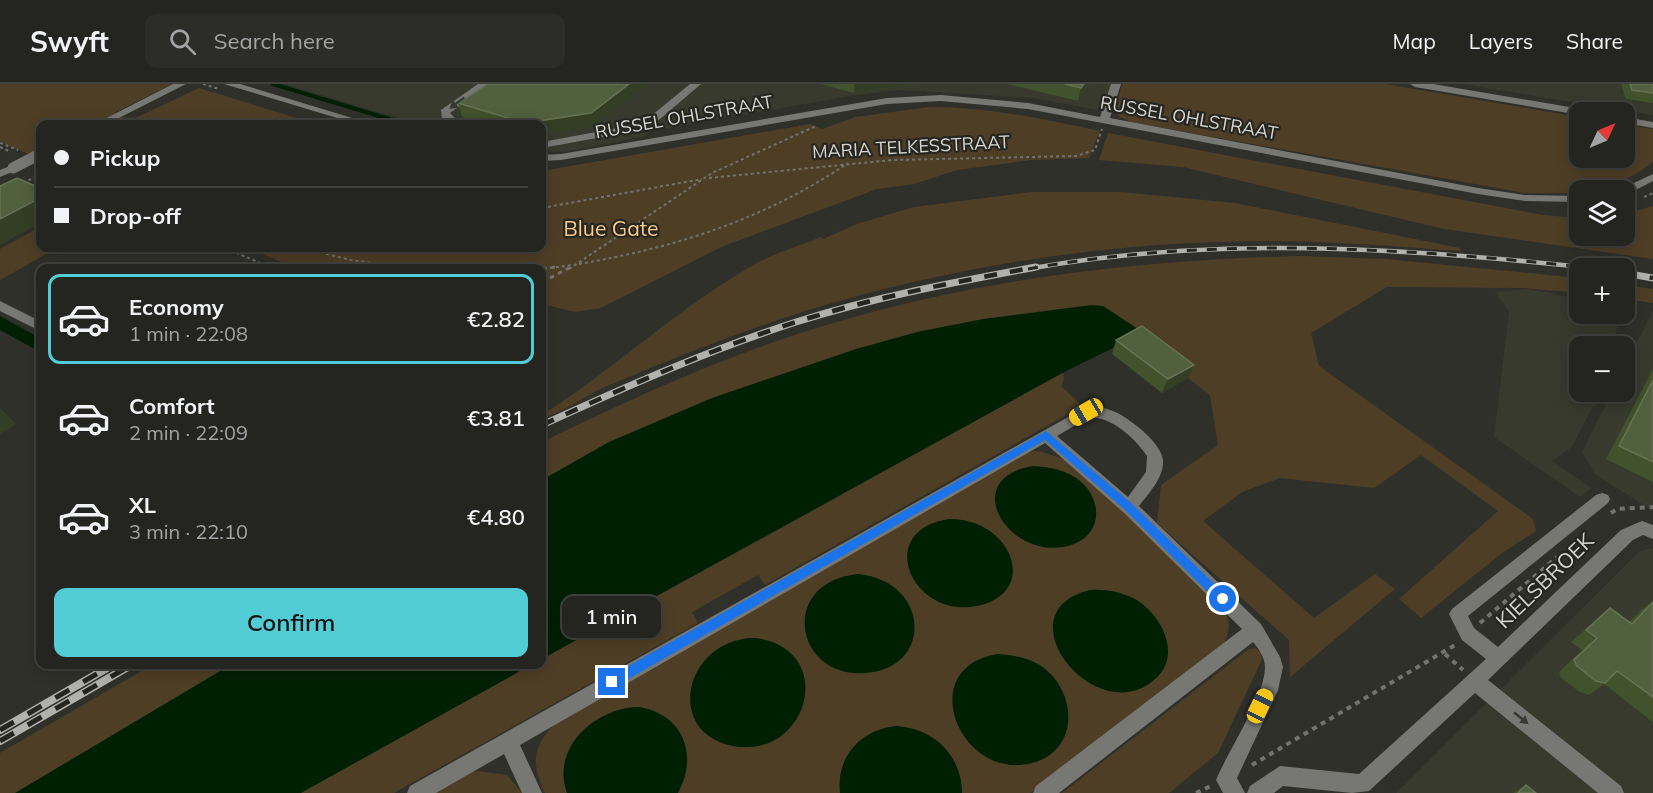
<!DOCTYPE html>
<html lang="en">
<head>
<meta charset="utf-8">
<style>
	body { margin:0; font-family:Mulish,sans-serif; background:#2c2c29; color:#f1f3f6; height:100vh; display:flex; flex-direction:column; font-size:22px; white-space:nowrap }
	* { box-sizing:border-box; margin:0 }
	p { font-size:20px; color:#a3a4a5 }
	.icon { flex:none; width:33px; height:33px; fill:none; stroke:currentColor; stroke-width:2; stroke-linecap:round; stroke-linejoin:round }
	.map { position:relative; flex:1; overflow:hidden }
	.sheet { position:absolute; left:36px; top:180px; width:510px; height:405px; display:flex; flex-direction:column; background:#242420; border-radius:12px; box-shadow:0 3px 15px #0003,0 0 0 2px #41413e }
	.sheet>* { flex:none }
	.hud { position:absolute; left:36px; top:36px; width:510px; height:132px; border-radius:12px; box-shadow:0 3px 15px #0003,0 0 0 2px #41413e; display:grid; align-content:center; height:132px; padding:0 18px; background:#242420 }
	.needle { width:39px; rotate:46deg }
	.controls { position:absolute; left:1569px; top:18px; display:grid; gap:12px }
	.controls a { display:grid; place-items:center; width:66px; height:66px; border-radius:12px; background:#242420; box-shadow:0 3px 15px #0003,0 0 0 2px #41413e; font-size:30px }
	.end { position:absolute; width:27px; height:27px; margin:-14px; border:8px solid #1a73e8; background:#fff; box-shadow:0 0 0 3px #fff }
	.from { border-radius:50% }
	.bubble { position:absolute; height:42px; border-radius:12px; background:#242420; box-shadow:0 3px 15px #0003,0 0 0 2px #41413e; font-size:20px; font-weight:600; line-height:42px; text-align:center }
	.car { position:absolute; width:18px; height:36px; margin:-18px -9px; border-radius:8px; box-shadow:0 0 4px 2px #0007; background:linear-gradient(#f5c518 24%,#345 0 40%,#f5c518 0 76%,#345 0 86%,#f5c518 0) }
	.hud b { display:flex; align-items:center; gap:21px; height:57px; font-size:22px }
	.hud b+b { border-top:2px solid #41413e }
	.hud i { width:15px; height:15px; background:#f1f3f6 }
	ul { padding:10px 0 0; list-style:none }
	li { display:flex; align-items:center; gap:18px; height:90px; margin:0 12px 9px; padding:0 6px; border:3px solid transparent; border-radius:12px }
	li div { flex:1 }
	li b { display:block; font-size:22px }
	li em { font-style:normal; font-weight:600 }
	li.selected { border-color:#51ccd5 }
	li>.icon { width:54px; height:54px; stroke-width:1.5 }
	.primary-button { display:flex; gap:12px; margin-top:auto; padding:12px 18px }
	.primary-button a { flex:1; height:69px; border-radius:12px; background:#51ccd5; color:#111; font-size:24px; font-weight:600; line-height:69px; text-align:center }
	header { display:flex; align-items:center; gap:36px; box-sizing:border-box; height:84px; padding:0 30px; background:#242420; border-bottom:2px solid #41413e }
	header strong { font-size:28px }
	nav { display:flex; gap:33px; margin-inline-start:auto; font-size:21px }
	.search { width:420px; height:54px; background:#2c2c29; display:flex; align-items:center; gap:15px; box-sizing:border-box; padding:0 21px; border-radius:12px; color:#a3a4a5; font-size:22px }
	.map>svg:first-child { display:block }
	.built { fill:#393a2e }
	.green { fill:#4f3e26; fill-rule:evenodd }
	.water { fill:#002004 }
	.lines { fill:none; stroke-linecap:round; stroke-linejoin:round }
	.stream { stroke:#002004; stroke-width:4 }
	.path-far2 { stroke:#72726e; stroke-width:2; stroke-dasharray:3 3; stroke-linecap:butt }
	.path-far1 { stroke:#72726e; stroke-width:3; stroke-dasharray:4.5 4.5; stroke-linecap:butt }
	.path { stroke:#72726e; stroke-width:4; stroke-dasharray:5 5; stroke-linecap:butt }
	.minor { fill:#777774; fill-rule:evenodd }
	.rail-far2-casing { stroke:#b1b1ad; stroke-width:4.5 }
	.rail-far1-casing { stroke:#b1b1ad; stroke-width:7 }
	.rail-casing { stroke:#b1b1ad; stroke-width:8 }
	.rail-far2 { stroke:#262621; stroke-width:3; stroke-dasharray:10; stroke-linecap:butt }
	.rail-far1 { stroke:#262621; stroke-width:4.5; stroke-dasharray:13; stroke-linecap:butt }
	.rail { stroke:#262621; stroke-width:5; stroke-dasharray:16; stroke-linecap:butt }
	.minor-bridge { stroke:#777774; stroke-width:11 }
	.wall { fill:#41522c }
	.shaded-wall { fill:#343e24 }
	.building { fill:#51603e; stroke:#667355; stroke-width:1.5 }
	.oneway { fill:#363632 }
	.route { fill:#1a73e8 }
	.labels { text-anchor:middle; stroke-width:4.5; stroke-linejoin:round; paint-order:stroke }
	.far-street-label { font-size:18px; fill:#d5d6d2; stroke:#262621 }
	.park-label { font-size:21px; fill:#facb8b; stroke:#262621 }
	.street-label { font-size:21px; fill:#d5d6d2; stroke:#262621 }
</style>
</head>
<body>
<header>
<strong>Swyft</strong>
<div class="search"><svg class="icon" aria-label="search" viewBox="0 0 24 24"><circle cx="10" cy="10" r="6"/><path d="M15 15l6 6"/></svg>Search here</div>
<nav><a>Map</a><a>Layers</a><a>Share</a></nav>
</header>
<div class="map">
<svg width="1653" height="709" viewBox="0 0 1653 709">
	<rect width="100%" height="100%" fill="#30302b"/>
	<!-- built -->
	<path class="built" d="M285,0H1114L1098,26L1033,14L900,6L850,12L651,47L643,53L563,68L542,67V40H409L411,38Z
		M1465,0H1653V31L1559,16Z
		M1529,205L1579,215L1580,230H1621L1612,262H1580V308H1600L1572,363L1552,377L1591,404L1580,413L1494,353L1509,228L1495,208Z
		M1653,226V427L1595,390L1582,368L1612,308H1624L1625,283Z
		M1653,464V709H1396L1640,467Z"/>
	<!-- green -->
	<path class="green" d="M0,0H172L114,29L131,36L199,4L316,40H40V75L0,58Z
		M1122,0H1385L1579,33L1580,74H1624L1625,41L1653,45V78C1630,95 1609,106 1580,106L1579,109H1525L1131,38L1118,32L1115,26Z
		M929,23C988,23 1043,35 1100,47L1089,74L1031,76L957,86L914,100L877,105L721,163L601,224L575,228L542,220V184H297L247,164H542V87L810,40L822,45L856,33Z
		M1108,49L1543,131L1579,134L1580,152H1624L1625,130L1653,122V175L1444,145L1183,83L1099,76Z
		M1032,108H1121L1235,119L1460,164V167C1393,162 1327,157 1260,157C1107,158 952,182 805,227C737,249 670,275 605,303C588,310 556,333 542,333V331C616,284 680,222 757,179C777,168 800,162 821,153L823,155L857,140L914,123Z
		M40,143V164H57L0,196V165Z
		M1300,172L1385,175L1579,194V209L1525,204L1387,203L1311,249L1319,282L1533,435L1536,447L1502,469L1421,534L1399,515L1498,427L1421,371L1374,404L1280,394L1242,408L1203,437L1314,534L1375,490L1395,505L1290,593L1289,556L1157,439L1161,401L1218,361L1210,311L1138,256L542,413V358C635,313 731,269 830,240C983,194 1141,176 1300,172Z
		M1624,201L1653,205V219L1625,215Z
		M1049,283L1063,289L1064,296L1061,302L1082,322L765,501L758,491L692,528L698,539L394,709H230L531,580H542V575ZM841,411H842L552,569Z
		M1039,367L1067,376L1220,517C1230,535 1232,544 1222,563L1030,709H545C529,674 534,661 560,634L1026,368Z
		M1255,564L1261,568L1262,575L1218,669L1169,709H1062L1249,565Z
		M152,581H256L45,709H0V669Z
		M476,687L507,691L522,709H431L461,692Z"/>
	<!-- water -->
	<path class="water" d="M1092,221L1103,222L1144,249L1068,286L542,575V396L609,358L712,314L856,265L917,248L983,235Z
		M0,232L40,254V268L0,246Z
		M1033,382C1050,383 1067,386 1080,397C1102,415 1103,449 1074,460C1013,483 954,395 1033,382Z
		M949,435C1010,434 1040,505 981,521C914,539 871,447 949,435Z
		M858,490C930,497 934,584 866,589C794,595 778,498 858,490Z
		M1090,506C1106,505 1121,508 1135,515C1161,530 1183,571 1155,595C1097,648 999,528 1090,506Z
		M756,554C839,566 808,676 733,662C662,648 686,553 756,554Z
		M998,570C1012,571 1025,573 1038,580C1077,603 1082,666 1032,679C960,698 913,583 998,570Z
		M232,580H531V581L301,709H15Z
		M639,623C683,630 699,671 678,709H567C550,663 597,623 639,623Z
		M896,642C933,644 962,671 962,709H840C836,673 860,646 896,642Z"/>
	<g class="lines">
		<!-- stream -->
		<path class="stream" d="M273,0L389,35"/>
		<!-- path-far2 -->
		<path class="path-far2" d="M203,0L219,5
			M1590,22L1619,27
			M0,59L18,66
			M0,63L11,68
			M709,94L892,76L1076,72L1095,66L1102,45
			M23,99L40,91
			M1644,113L1653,109
			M542,124L702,95
			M225,164L272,184
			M303,164L351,176L409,184
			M579,180C677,163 765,135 848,79
			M544,185L572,181
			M569,185L712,89L816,42"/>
		<!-- path-far1 -->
		<path class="path-far1" d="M404,183L409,184
			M542,185L555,183
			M542,198L571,183"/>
		<!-- path -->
		<path class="path" d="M1611,429L1617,425L1653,423
			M1480,539L1557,473
			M1445,570L1463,586
			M1252,681L1455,561
			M1196,709L1211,702"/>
		<!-- minor -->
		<path class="minor" d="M173,0H186L107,40H95Z
			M224,0H240L372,40H357Z
			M478,0H490L450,29L461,40H450L442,35L441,26Z
			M690,0H701L653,41L641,46L542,64V58L634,41L645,37Z
			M1111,0H1121L1110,34L1478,104L1525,111L1580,112V118L1525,117L1478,110L1028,25L941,17L887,20L561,76L542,77V71L561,70L887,14L941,11L1028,19L1100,33Z
			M1410,0H1433L1581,25L1586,28H1580V31L1415,3Z
			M1624,33L1653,38V44L1624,39Z
			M13,81L17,82V86L0,93V86Z
			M1653,90V97L1628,110L1624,111V106H1619Z
			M0,217L40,237V247L0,227Z
			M1086,323C1096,322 1104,323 1113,327C1128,333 1164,360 1163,378C1163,395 1148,410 1139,422L1261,540L1280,573L1283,583L1278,606L1237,694L1245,709H1223L1216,696C1228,667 1265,612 1265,583C1265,574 1259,565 1253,558L1059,709H1033L1036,702L1242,545L1123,428L1045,359L520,661L542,709H522L504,670L436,709H407L410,702ZM1089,333C1112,333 1135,354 1147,372L1146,388L1128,413L1057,352Z
			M1602,409L1608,411L1610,415L1608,419L1468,532L1474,544L1498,563L1621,446L1642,437L1653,441V455L1643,451L1633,456L1488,596L1621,702L1624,709H1598L1475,609L1369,707L1352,709L1283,702L1274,709H1247L1250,702L1280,682L1359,690L1486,575L1462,556L1449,530L1452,525L1596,411Z"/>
		<!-- rail-far2 casing -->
		<g class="rail-far2-casing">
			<path id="rail-far2" d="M1028,185C1214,151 1405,164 1592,184"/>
		</g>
		<!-- rail-far1 casing -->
		<g class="rail-far1-casing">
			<path id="rail-far1" d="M1585,183L1592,184
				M1624,189L1653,194
				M542,341C625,303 709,266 796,238C875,213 955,198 1036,183"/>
		</g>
		<!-- rail casing -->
		<g class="rail-casing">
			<path id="rail" d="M0,646L114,580
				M0,657L133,580"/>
		</g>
		<!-- rail-far2 -->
		<use href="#rail-far2" class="rail-far2"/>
		<!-- rail-far1 -->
		<use href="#rail-far1" class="rail-far1"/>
		<!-- rail -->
		<use href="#rail" class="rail"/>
		<!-- minor-bridge -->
		<path class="minor-bridge" d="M13,84L40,70"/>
	</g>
	<!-- wall -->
	<path class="wall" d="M488,0H648L594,42L542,40H489L462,33L458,19Z
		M820,0H914L854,9Z
		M1008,0H1089L1078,17Z
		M1621,0H1653V19L1626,15Z
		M1116,256L1188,294L1162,309L1112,270Z
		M1653,285V398L1606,375Z
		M1653,517V638L1604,600L1589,611L1580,608L1561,594L1559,588L1582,566L1571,558L1595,537L1610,524L1629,538L1641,526Z
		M1526,701L1536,709H1513Z"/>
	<!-- shaded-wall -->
	<path class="shaded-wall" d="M629,0H648L594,42L542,51V40H526L525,39Z
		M854,0H914L854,9Z
		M1084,0H1089L1078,17L1081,4Z
		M40,114V139L0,161V135Z
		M1194,281L1188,294L1162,309L1168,295Z
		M0,324L16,340L0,350Z"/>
	<!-- building -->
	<path class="building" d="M488,0H629L591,29L525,39L458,19Z
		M1065,0H1084L1081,4Z
		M1630,0H1653V9L1632,6Z
		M17,94L40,104V114L0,135V102Z
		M1142,242L1194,281L1168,295L1116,256Z
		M1653,296V378L1619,362Z
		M1653,518V613L1617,587L1605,599L1596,597L1577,582L1574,576L1597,554L1586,546L1610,524L1632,540Z
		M1526,701L1536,709H1518Z"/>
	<!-- one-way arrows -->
	<defs><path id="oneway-solid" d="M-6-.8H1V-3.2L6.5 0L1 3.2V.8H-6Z" transform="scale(1.5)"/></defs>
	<g class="oneway">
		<use href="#oneway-solid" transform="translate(457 19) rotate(143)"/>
		<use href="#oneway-solid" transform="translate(1521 634) rotate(39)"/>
	</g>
	<!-- route -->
	<path class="route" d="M1046,347L1132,420L1227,512V519H1219L1125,426L1045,356L616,602H607V594Z"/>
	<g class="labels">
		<!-- far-street labels -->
		<g class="far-street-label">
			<text transform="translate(684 33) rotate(-10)" y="6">RUSSEL OHLSTRAAT</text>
			<text transform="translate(1189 34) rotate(10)" y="6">RUSSEL OHLSTRAAT</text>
			<text transform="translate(911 63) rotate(-3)" y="6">MARIA TELKESSTRAAT</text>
		</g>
		<!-- park labels -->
		<g class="park-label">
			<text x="611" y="152">Blue Gate</text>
		</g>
		<!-- street labels -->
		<g class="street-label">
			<text transform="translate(1545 497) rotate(-44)" y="7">KIELSBROEK</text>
		</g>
	</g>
</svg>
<div class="controls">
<a><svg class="needle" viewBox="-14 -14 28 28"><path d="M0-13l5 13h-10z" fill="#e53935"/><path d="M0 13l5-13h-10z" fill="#a3a4a5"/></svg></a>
<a><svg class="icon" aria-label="layers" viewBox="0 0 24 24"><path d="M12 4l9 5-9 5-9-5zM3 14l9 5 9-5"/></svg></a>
<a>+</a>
<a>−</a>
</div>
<i class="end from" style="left:1223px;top:515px"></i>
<i class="end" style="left:612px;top:598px"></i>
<div class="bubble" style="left:562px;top:512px;width:99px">1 min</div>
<i class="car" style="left:1086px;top:328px;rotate:240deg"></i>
<i class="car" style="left:1260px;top:622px;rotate:26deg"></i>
<div class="hud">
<b><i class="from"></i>Pickup</b>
<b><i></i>Drop-off</b>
</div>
<section class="sheet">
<ul>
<li class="selected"><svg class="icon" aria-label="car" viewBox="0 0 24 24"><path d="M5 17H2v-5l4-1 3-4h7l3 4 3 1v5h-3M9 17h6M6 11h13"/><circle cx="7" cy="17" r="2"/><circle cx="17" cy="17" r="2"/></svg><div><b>Economy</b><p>1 min · 22:08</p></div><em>€2.82</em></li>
<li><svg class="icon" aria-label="car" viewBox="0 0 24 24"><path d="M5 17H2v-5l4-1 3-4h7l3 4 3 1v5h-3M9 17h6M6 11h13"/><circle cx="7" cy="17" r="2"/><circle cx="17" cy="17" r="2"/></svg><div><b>Comfort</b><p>2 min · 22:09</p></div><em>€3.81</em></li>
<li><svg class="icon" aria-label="car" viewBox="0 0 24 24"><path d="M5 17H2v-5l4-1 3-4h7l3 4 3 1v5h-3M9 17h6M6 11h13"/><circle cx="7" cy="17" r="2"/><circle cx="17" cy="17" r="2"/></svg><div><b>XL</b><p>3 min · 22:10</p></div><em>€4.80</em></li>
</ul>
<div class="primary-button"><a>Confirm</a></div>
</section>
</div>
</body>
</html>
